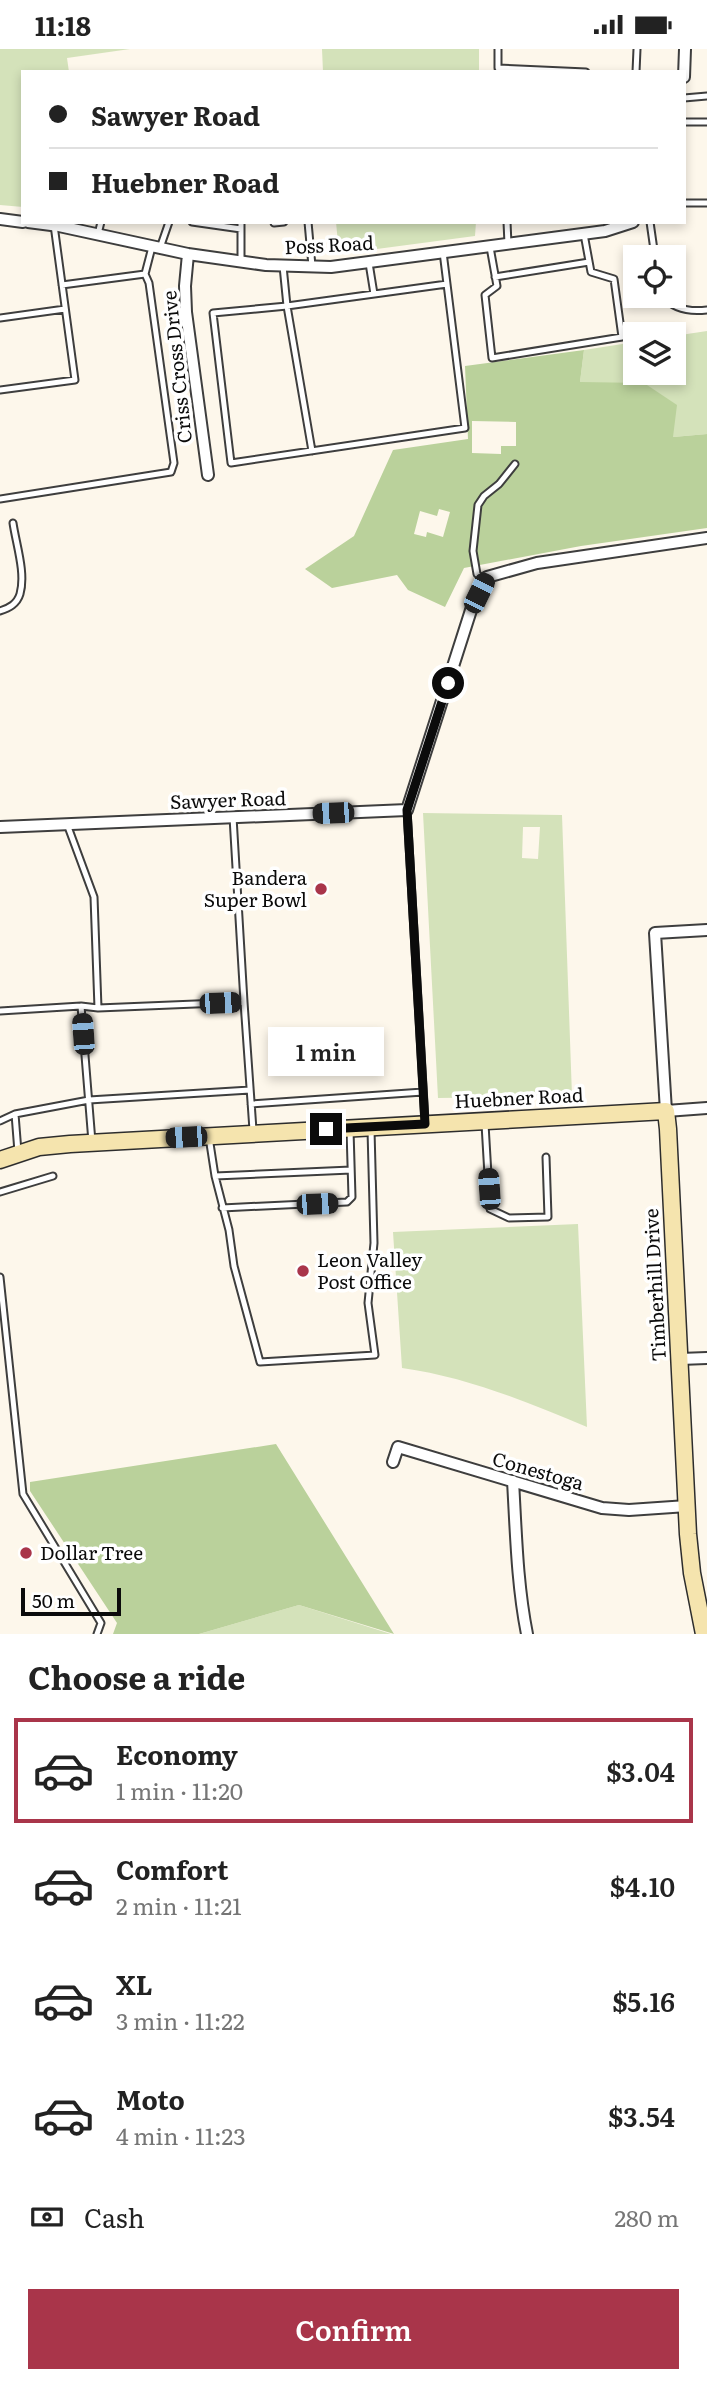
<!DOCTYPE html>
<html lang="en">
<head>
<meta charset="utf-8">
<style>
	body { margin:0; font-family:Literata,serif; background:#f6f6f6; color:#222; height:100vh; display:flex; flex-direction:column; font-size:26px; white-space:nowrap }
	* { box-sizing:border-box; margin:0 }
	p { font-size:23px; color:#767676 }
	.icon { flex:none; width:38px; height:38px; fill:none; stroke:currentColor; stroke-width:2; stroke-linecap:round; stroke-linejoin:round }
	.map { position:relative; height:1585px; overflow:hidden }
	.details { display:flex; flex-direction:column; background:#fff; flex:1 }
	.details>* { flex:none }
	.guide { position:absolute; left:21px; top:21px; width:665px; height:154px; border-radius:0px; box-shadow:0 4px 10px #0003; display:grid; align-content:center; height:154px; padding:0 28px; background:#fff }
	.buttons { position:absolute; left:623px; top:196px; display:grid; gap:14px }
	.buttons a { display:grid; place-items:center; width:63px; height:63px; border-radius:0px; background:#fff; box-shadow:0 4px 10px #0003; font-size:35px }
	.scale { position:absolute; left:21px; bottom:18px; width:100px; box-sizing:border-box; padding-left:7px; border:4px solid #0b0b0b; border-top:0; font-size:19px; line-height:24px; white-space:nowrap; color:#0b0b0b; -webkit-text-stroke:5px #fff; paint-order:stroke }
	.end { position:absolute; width:32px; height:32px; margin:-16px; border:9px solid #0b0b0b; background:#fff; box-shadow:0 0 0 4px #fff }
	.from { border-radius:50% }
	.bubble { position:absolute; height:49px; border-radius:0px; background:#fff; box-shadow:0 4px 10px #0003; font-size:23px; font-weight:600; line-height:49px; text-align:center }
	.car { position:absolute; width:21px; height:42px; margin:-21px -10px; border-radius:9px; box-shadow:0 0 5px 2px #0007; background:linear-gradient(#222 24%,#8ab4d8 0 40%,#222 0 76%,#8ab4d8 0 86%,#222 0) }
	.guide b { display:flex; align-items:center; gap:24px; height:66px; font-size:26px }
	.guide b+b { border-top:2px solid #e0e0e0 }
	.guide i { width:18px; height:18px; background:#222 }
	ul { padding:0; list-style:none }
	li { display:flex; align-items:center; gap:21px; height:105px; margin:0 14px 10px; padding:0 14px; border:4px solid transparent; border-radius:0px }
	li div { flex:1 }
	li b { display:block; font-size:26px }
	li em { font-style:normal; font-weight:600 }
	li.on { border-color:#a9354a }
	li>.icon { width:63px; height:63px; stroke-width:1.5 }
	h2 { padding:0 28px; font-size:32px; line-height:84px }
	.pay { display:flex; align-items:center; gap:18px; height:77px; padding:0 28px; font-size:26px }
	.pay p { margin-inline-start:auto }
	.button { display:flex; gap:14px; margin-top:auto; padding:14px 28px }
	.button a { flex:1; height:80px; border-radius:0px; background:#a9354a; color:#fff; font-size:28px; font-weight:600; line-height:80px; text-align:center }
	.status { display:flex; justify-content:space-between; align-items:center; height:49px; padding:0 35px; background:#fff; direction:ltr }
	.status svg { height:19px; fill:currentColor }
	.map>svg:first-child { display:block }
	.green { fill:#d4e2ba; fill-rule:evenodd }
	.forest { fill:#bad19b; fill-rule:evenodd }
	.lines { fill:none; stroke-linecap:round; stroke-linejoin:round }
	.lane-casing { stroke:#3e3e3e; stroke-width:9 }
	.street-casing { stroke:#3e3e3e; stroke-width:14 }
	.secondary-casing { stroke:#2d2d2d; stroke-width:19 }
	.lane { stroke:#fff; stroke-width:5 }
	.street { stroke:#fff; stroke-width:10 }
	.secondary { stroke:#f5e4ae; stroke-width:16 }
	.route { stroke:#0b0b0b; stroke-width:9 }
	.poi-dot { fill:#a9354a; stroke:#fff; stroke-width:2.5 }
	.labels { text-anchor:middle; stroke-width:7; stroke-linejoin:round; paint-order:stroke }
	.street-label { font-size:19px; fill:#0b0b0b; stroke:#fff }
	.poi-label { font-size:19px; fill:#0b0b0b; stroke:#fff; text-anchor:start }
</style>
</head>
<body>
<div class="status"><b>11:18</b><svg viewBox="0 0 49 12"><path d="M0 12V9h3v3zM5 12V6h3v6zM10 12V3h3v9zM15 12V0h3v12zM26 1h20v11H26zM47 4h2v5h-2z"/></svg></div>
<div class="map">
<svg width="707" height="1585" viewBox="0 0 707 1585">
	<rect width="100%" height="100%" fill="#fdf7eb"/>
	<!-- green -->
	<path class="green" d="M0,0H130L67,9L69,23H23V158L0,156Z
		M322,0H479V23H323Z
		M336,173H476L475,187L339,205Z
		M707,282V385L673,388L580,333L584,301L635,293V324H674V287Z
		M423,764L562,766L572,1047L438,1049ZM523,778H540L538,810L522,809Z
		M578,1175L587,1378C527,1353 467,1328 402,1319L393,1183Z
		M299,1556L391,1585H199Z"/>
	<!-- forest -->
	<path class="forest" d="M584,301L580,333L644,334L677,356L673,388L707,385V479L581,497L464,519L445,558L408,541L397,526L332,539L305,520L354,487L393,401L468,390L465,317ZM472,372L516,373V397H501V405L472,404ZM439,460L450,463L443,488L427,483L426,488L414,485L420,462L437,467Z
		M276,1395L394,1585L299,1556L199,1585H113L117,1574L30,1442V1433Z"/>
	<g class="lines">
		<!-- lane casing -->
		<g class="lane-casing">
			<path id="lane" d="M498,0V19L586,23
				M636,23L637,0
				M684,49L707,47
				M684,73H707
				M684,154H707
				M192,173L241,180
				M241,173V213
				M308,173L312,217
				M507,173L508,195
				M650,173L655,208
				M274,174L284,173
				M98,185L101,173
				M490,198L497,237L485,246L492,309L622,288L614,230L591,223L584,185
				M160,199L169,173
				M369,214L374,245
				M283,217L287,257L213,264L231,414L465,379L443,203
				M495,228L589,213
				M62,236L145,225L152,198
				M663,247C674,261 690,263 707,261
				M0,269L65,260
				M0,341L75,331L54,176
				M312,402L287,257L447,235
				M0,450L171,423L174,414L149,234L145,225
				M485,531L477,525L473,502L478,456L484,447L499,435L515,415
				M0,562C9,559 17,555 20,545C26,524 16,495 13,474
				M407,761L425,1072
				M233,768L244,953
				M67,775L94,848L98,959
				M81,957L98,959L244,953L253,1081
				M0,962L81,957L92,1093
				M251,1055L423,1043
				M15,1065L18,1103
				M0,1072L15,1065L89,1051L250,1041
				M485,1075L490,1160L509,1169L548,1168L546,1108
				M209,1088L215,1127L229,1181L234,1217L260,1313L375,1306L368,1254L374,1194L371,1081
				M215,1127L351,1121
				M0,1143L53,1127
				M222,1159L347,1153L352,1148L350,1081
				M0,1228L23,1445L101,1574L97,1585"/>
		</g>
		<!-- street casing -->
		<g class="street-casing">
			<path id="street" d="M684,28L685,0
				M0,170L23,173
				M28,173L59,177L188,205L266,216L331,218L605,182L633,173
				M188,205L185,237L186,263L208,426
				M0,778L407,761L472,558L487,528L537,514L707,489
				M707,881L655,884L666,1062L707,1059
				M680,1310L707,1309
				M393,1413L398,1398L602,1459L629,1461L687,1457
				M513,1432C516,1483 517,1535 527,1585"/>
		</g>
		<!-- secondary casing -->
		<g class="secondary-casing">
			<path id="secondary" d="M0,1111L39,1098L70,1095L666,1062L668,1080L688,1485L692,1524L704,1585"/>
		</g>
		<!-- lane -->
		<use href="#lane" class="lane"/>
		<!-- street -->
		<use href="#street" class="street"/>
		<!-- secondary -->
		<use href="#secondary" class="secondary"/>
	</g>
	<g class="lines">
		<!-- route -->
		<path class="route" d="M326,1080L425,1075L407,761L448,634"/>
	</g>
	<!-- markers -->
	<g class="poi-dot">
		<circle cx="321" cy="840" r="7"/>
		<circle cx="303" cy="1222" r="7"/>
		<circle cx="26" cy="1504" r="7"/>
	</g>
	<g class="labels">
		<!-- street labels -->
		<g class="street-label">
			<text transform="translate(329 196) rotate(-3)" y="7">Poss Road</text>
			<text transform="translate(177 318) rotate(-96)" y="7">Criss Cross Drive</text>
			<text transform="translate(228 751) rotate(-2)" y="7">Sawyer Road</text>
			<text transform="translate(519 1049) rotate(-3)" y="7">Huebner Road</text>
			<text transform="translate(655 1236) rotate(-93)" y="7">Timberhill Drive</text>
			<text transform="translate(538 1422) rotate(16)" y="7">Conestoga</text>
		</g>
		<!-- poi labels -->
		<g class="poi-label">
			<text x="307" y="836" text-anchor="end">Bandera<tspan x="307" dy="22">Super Bowl</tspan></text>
			<text x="317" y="1218">Leon Valley<tspan x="317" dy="22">Post Office</tspan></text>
			<text x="40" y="1511">Dollar Tree</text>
		</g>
	</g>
</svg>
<div class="buttons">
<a><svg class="icon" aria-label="locate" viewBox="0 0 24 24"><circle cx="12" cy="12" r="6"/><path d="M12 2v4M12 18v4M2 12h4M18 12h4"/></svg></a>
<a><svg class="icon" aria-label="layers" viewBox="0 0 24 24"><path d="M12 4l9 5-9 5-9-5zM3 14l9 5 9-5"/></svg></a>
</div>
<div class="scale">50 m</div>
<i class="end from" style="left:448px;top:634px"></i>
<i class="end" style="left:326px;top:1080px"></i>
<div class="bubble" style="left:268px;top:978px;width:116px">1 min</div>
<i class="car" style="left:479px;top:544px;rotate:26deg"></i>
<i class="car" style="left:333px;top:764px;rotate:268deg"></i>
<i class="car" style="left:220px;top:954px;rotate:88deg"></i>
<i class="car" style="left:83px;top:985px;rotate:356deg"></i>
<i class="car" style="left:186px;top:1088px;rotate:267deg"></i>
<i class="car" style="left:489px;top:1140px;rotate:356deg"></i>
<i class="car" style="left:317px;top:1155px;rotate:88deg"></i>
<div class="guide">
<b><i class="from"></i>Sawyer Road</b>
<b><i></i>Huebner Road</b>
</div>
</div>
<section class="details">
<h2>Choose a ride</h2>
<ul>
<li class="on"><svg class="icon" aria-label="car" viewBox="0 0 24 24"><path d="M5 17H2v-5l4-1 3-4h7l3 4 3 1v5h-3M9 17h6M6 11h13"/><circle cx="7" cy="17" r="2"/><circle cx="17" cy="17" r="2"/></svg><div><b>Economy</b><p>1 min · 11:20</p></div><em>$3.04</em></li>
<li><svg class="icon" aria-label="car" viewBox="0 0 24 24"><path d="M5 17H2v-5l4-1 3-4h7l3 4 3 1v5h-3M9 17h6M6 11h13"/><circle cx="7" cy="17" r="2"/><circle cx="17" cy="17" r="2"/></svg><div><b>Comfort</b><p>2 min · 11:21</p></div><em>$4.10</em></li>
<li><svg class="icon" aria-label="car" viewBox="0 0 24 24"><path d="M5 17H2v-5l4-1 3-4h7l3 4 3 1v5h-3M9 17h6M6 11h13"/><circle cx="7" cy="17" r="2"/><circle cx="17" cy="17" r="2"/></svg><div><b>XL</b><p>3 min · 11:22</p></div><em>$5.16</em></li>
<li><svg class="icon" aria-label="car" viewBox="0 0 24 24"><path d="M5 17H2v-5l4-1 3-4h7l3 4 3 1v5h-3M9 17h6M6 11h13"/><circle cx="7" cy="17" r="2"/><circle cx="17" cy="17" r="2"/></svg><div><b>Moto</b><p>4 min · 11:23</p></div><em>$3.54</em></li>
</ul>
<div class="pay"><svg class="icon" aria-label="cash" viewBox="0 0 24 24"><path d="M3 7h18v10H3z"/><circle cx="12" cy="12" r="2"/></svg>Cash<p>280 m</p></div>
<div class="button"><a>Confirm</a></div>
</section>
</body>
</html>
